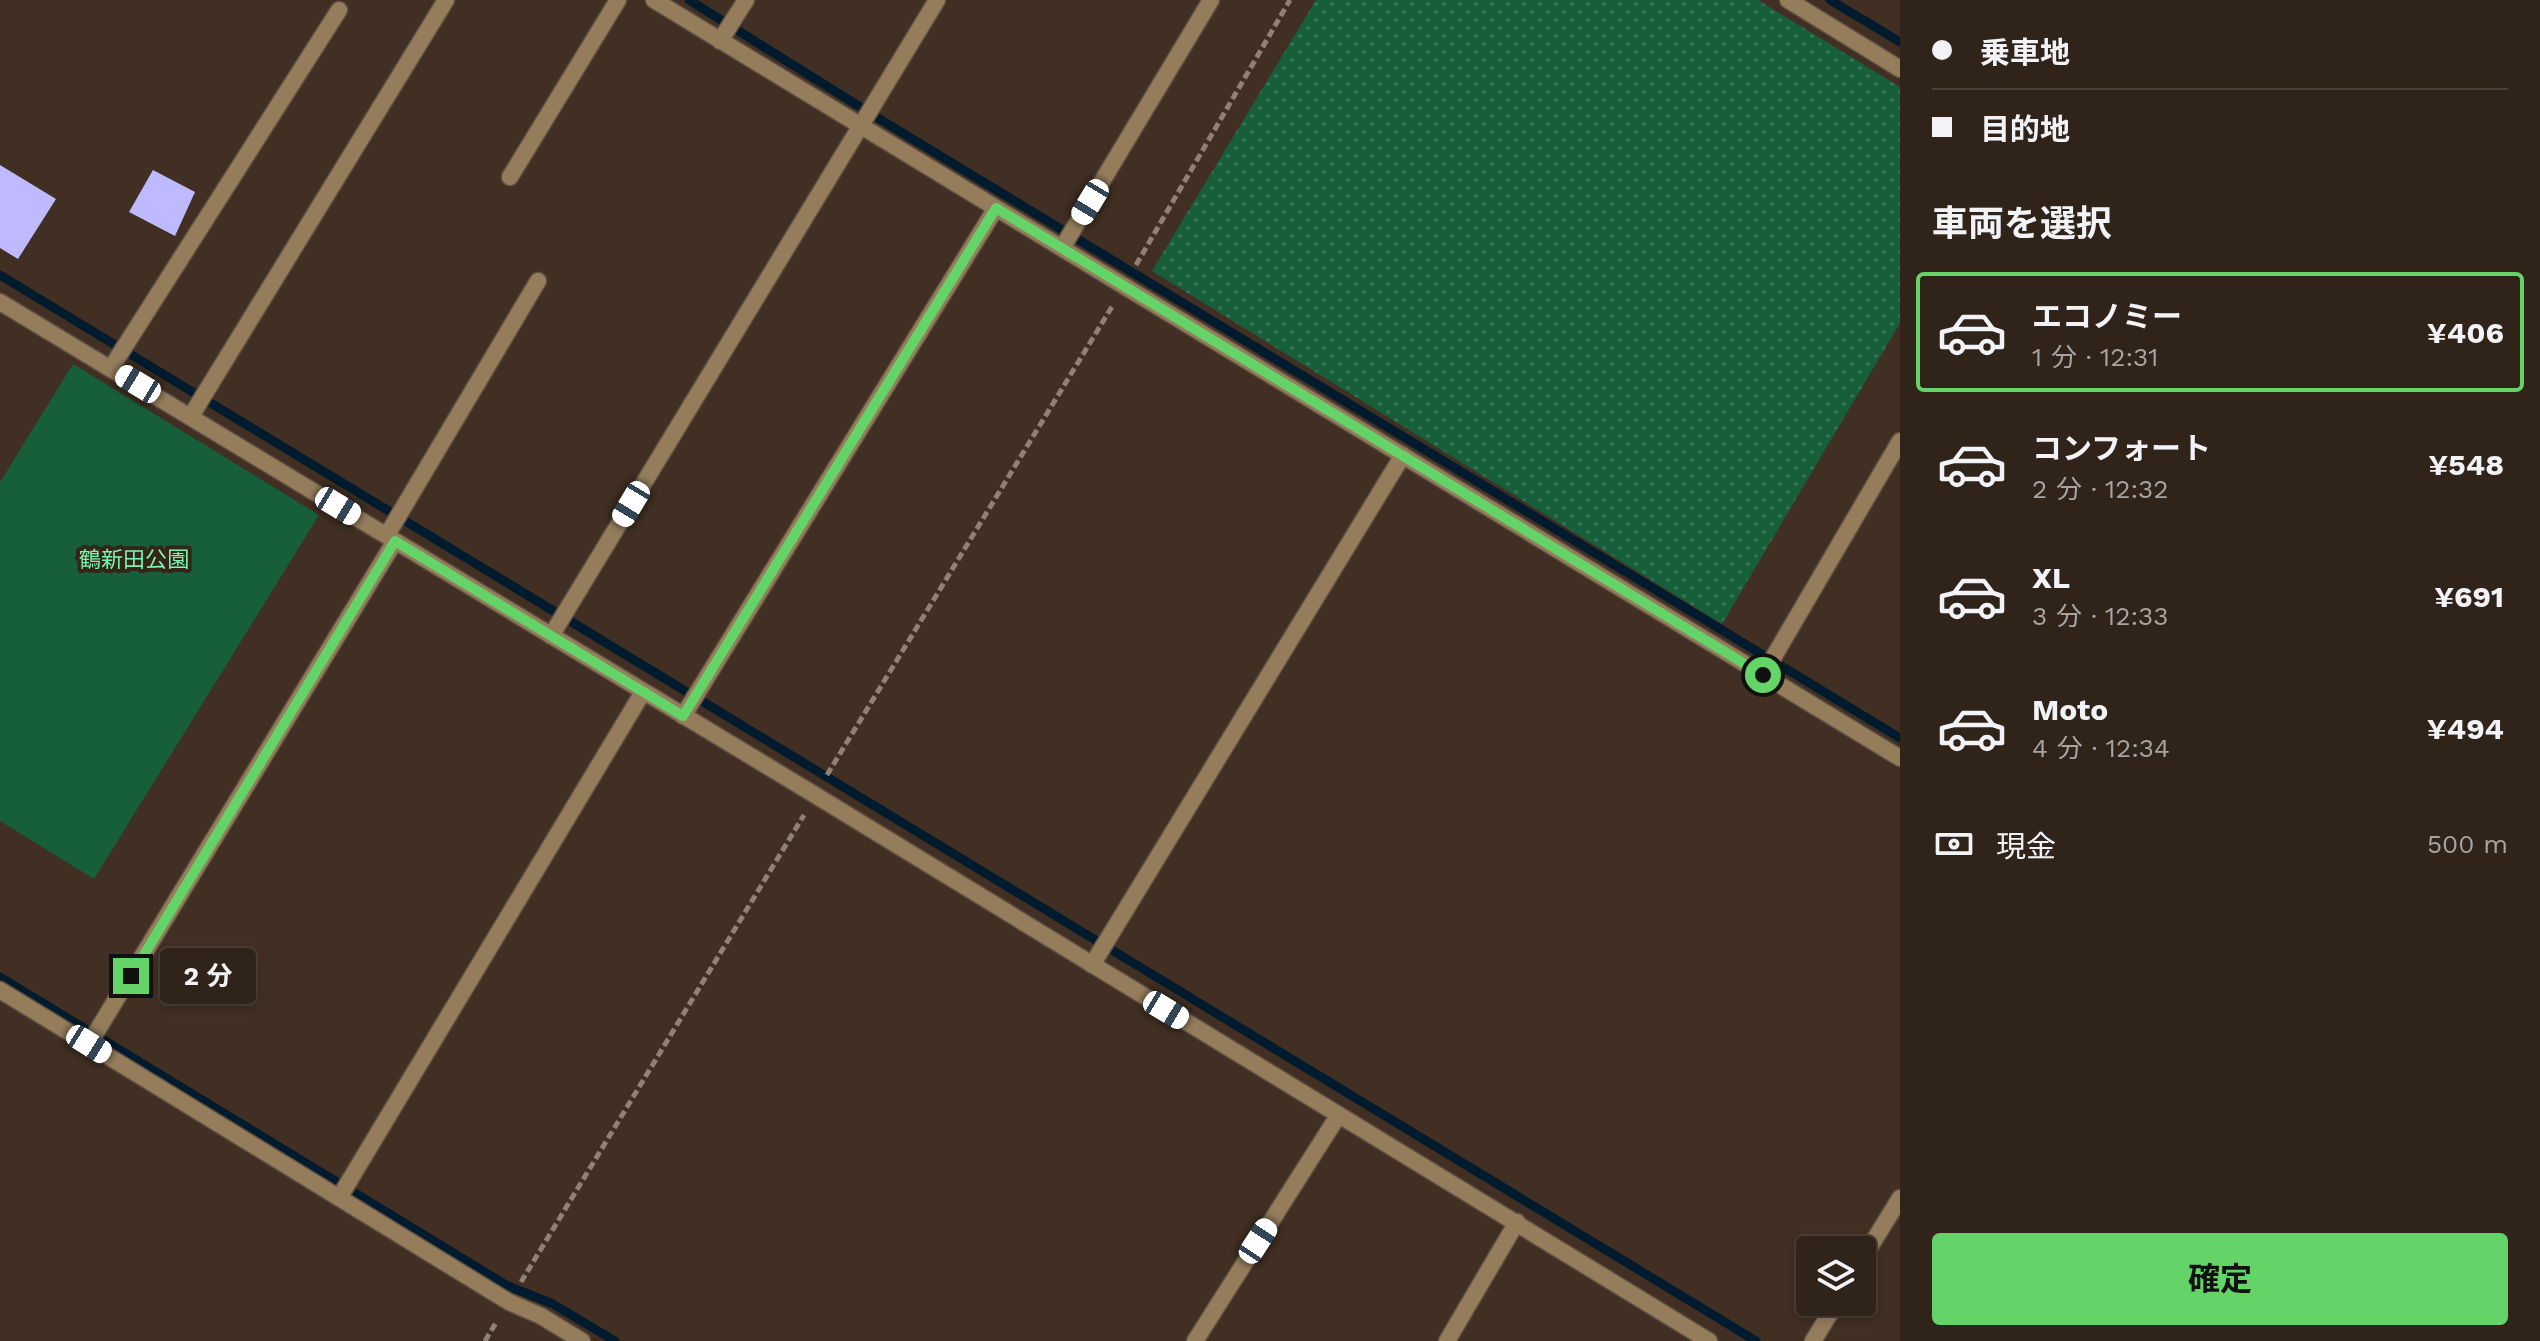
<!DOCTYPE html>
<html lang="ja">
<head>
<meta charset="utf-8">
<style>
	body { margin:0; font-family:"Work Sans","Noto Sans JP",sans-serif; background:#382b23; color:#f1f3f6; height:100vh; display:flex; flex-direction:column; font-size:30px; white-space:nowrap }
	* { box-sizing:border-box; margin:0 }
	p { font-size:26px; color:#a8a4a2 }
	.icon { flex:none; width:44px; height:44px; fill:none; stroke:currentColor; stroke-width:2; stroke-linecap:round; stroke-linejoin:round }
	.map { position:relative; flex:1; overflow:hidden }
	.sheet { display:flex; flex-direction:column; background:#30231a; width:640px }
	.sheet>* { flex:none }
	.hud { display:grid; align-content:center; height:176px; padding:0 32px; background:#30231a }
	.controls { position:absolute; left:1796px; top:1236px; display:grid; gap:16px }
	.controls a { display:grid; place-items:center; width:80px; height:80px; border-radius:8px; background:#30231a; box-shadow:0 4px 12px #0003,0 0 0 2px #4b4039; font-size:40px }
	.end { position:absolute; width:36px; height:36px; margin:-18px; border:10px solid #64d468; background:#111; box-shadow:0 0 0 4px #111 }
	.from { border-radius:50% }
	.bubble { position:absolute; height:56px; border-radius:8px; background:#30231a; box-shadow:0 4px 12px #0003,0 0 0 2px #4b4039; font-size:26px; font-weight:700; line-height:56px; text-align:center }
	.car { position:absolute; width:24px; height:48px; margin:-24px -12px; border-radius:10px; box-shadow:0 0 6px 2px #0007; background:linear-gradient(#fff 24%,#345 0 40%,#fff 0 76%,#345 0 86%,#fff 0) }
	.hud b { display:flex; align-items:center; gap:28px; height:76px; font-size:30px }
	.hud b+b { border-top:2px solid #4b4039 }
	.hud i { width:20px; height:20px; background:#f1f3f6 }
	ul { padding:0; list-style:none }
	li { display:flex; align-items:center; gap:24px; height:120px; margin:0 16px 12px; padding:0 16px; border:4px solid transparent; border-radius:8px }
	li div { flex:1 }
	li b { display:block; font-size:30px }
	li em { font-style:normal; font-weight:700 }
	li.on { border-color:#64d468 }
	li>.icon { width:72px; height:72px; stroke-width:1.5 }
	h2 { padding:0 32px; font-size:36px; line-height:96px }
	.pay { display:flex; align-items:center; gap:20px; height:88px; padding:0 32px; font-size:30px }
	.pay p { margin-inline-start:auto }
	.primary-button { display:flex; gap:16px; margin-top:auto; padding:16px 32px }
	.primary-button a { flex:1; height:92px; border-radius:8px; background:#64d468; color:#111; font-size:32px; font-weight:700; line-height:92px; text-align:center }
	main { display:flex; flex:1; min-height:0 }
	.map>svg:first-child { display:block }
	.grass { fill:url(#grass-dots) }
	.green { fill:#175e3b }
	.lines { fill:none; stroke-linecap:round; stroke-linejoin:round }
	.stream { stroke:#001b2d; stroke-width:9 }
	.building { fill:#bfb9ff }
	.street-casing { stroke:#5e4e42; stroke-width:19 }
	.path { stroke:#8f8176; stroke-width:5; stroke-dasharray:8 4; stroke-linecap:butt }
	.street { stroke:#957d5c; stroke-width:16 }
	.route { stroke:#64d468; stroke-width:10 }
	.labels { text-anchor:middle; stroke-width:8; stroke-linejoin:round; paint-order:stroke }
	.park-label { font-size:22px; fill:#77f6af; stroke:#352518 }
</style>
</head>
<body>
<main>
<div class="map">
<svg width="1900" height="1341" viewBox="0 0 1900 1341">
	<defs>
		<pattern id="grass-dots" width="8" height="8" patternUnits="userSpaceOnUse" patternTransform="scale(2)"><rect width="8" height="8" fill="#175e3b"/><path d="M2 2h.1M6 6h.1" fill="none" stroke="#3a7557" stroke-width="1.8" stroke-linecap="round"/></pattern>
	</defs>
	<rect width="100%" height="100%" fill="#402f22"/>
	<!-- grass -->
	<path class="grass" d="M1316,0H1758L1900,87V323L1722,624L1152,271Z"/>
	<!-- green -->
	<path class="green" d="M73,364L319,515L94,879L0,821V482Z"/>
	<g class="lines">
		<!-- stream -->
		<path class="stream" d="M689,0L878,118L1900,738
			M1830,0L1900,42
			M0,275L1756,1341
			M0,977L506,1285L553,1304L615,1341"/>
	</g>
	<!-- building -->
	<path class="building" d="M0,165L56,199L18,259L0,248Z
		M153,170L195,192L175,236L129,212Z"/>
	<g class="lines">
		<!-- street casing -->
		<g class="street-casing">
			<path id="street" d="M654,0L1900,758
				M1788,0L1900,69
				M720,41L746,0
				M510,177L618,0
				M1062,248L1211,0
				M0,302L815,795L1709,1341
				M111,368L339,10
				M191,416L446,0
				M387,535L538,281
				M551,636L937,0
				M1763,675L1900,441
				M683,716L996,208
				M1092,965L1403,455
				M0,990L509,1302L541,1316L582,1341
				M89,1044L395,541
				M339,1198L643,692
				M1862,1260L1900,1198
				M1195,1341L1338,1116
				M1447,1341L1517,1222
				M1813,1341L1837,1302"/>
		</g>
		<!-- path -->
		<path class="path" d="M1136,265L1290,0
			M827,775L1113,305
			M521,1282L804,815
			M485,1341L497,1321"/>
		<!-- street -->
		<use href="#street" class="street"/>
	</g>
	<g class="lines">
		<!-- route -->
		<path class="route" d="M131,976L395,541L683,716L996,208L1763,675"/>
	</g>
	<g class="labels">
		<!-- park labels -->
		<g class="park-label">
			<text x="134" y="567">鶴新田公園</text>
		</g>
	</g>
</svg>
<div class="controls">
<a><svg class="icon" aria-label="layers" viewBox="0 0 24 24"><path d="M12 4l9 5-9 5-9-5zM3 14l9 5 9-5"/></svg></a>
</div>
<i class="end from" style="left:1763px;top:675px"></i>
<i class="end" style="left:131px;top:976px"></i>
<div class="bubble" style="left:160px;top:948px;width:96px">2 分</div>
<i class="car" style="left:1090px;top:202px;rotate:211deg"></i>
<i class="car" style="left:138px;top:384px;rotate:301deg"></i>
<i class="car" style="left:631px;top:504px;rotate:211deg"></i>
<i class="car" style="left:338px;top:506px;rotate:121deg"></i>
<i class="car" style="left:1166px;top:1010px;rotate:121deg"></i>
<i class="car" style="left:89px;top:1044px;rotate:122deg"></i>
<i class="car" style="left:1258px;top:1241px;rotate:33deg"></i>
</div>
<section class="sheet">
<div class="hud">
<b><i class="from"></i>乗車地</b>
<b><i></i>目的地</b>
</div>
<h2>車両を選択</h2>
<ul>
<li class="on"><svg class="icon" aria-label="car" viewBox="0 0 24 24"><path d="M5 17H2v-5l4-1 3-4h7l3 4 3 1v5h-3M9 17h6M6 11h13"/><circle cx="7" cy="17" r="2"/><circle cx="17" cy="17" r="2"/></svg><div><b>エコノミー</b><p>1 分 · 12:31</p></div><em>¥406</em></li>
<li><svg class="icon" aria-label="car" viewBox="0 0 24 24"><path d="M5 17H2v-5l4-1 3-4h7l3 4 3 1v5h-3M9 17h6M6 11h13"/><circle cx="7" cy="17" r="2"/><circle cx="17" cy="17" r="2"/></svg><div><b>コンフォート</b><p>2 分 · 12:32</p></div><em>¥548</em></li>
<li><svg class="icon" aria-label="car" viewBox="0 0 24 24"><path d="M5 17H2v-5l4-1 3-4h7l3 4 3 1v5h-3M9 17h6M6 11h13"/><circle cx="7" cy="17" r="2"/><circle cx="17" cy="17" r="2"/></svg><div><b>XL</b><p>3 分 · 12:33</p></div><em>¥691</em></li>
<li><svg class="icon" aria-label="car" viewBox="0 0 24 24"><path d="M5 17H2v-5l4-1 3-4h7l3 4 3 1v5h-3M9 17h6M6 11h13"/><circle cx="7" cy="17" r="2"/><circle cx="17" cy="17" r="2"/></svg><div><b>Moto</b><p>4 分 · 12:34</p></div><em>¥494</em></li>
</ul>
<div class="pay"><svg class="icon" aria-label="cash" viewBox="0 0 24 24"><path d="M3 7h18v10H3z"/><circle cx="12" cy="12" r="2"/></svg>現金<p>500 m</p></div>
<div class="primary-button"><a>確定</a></div>
</section>
</main>
</body>
</html>
